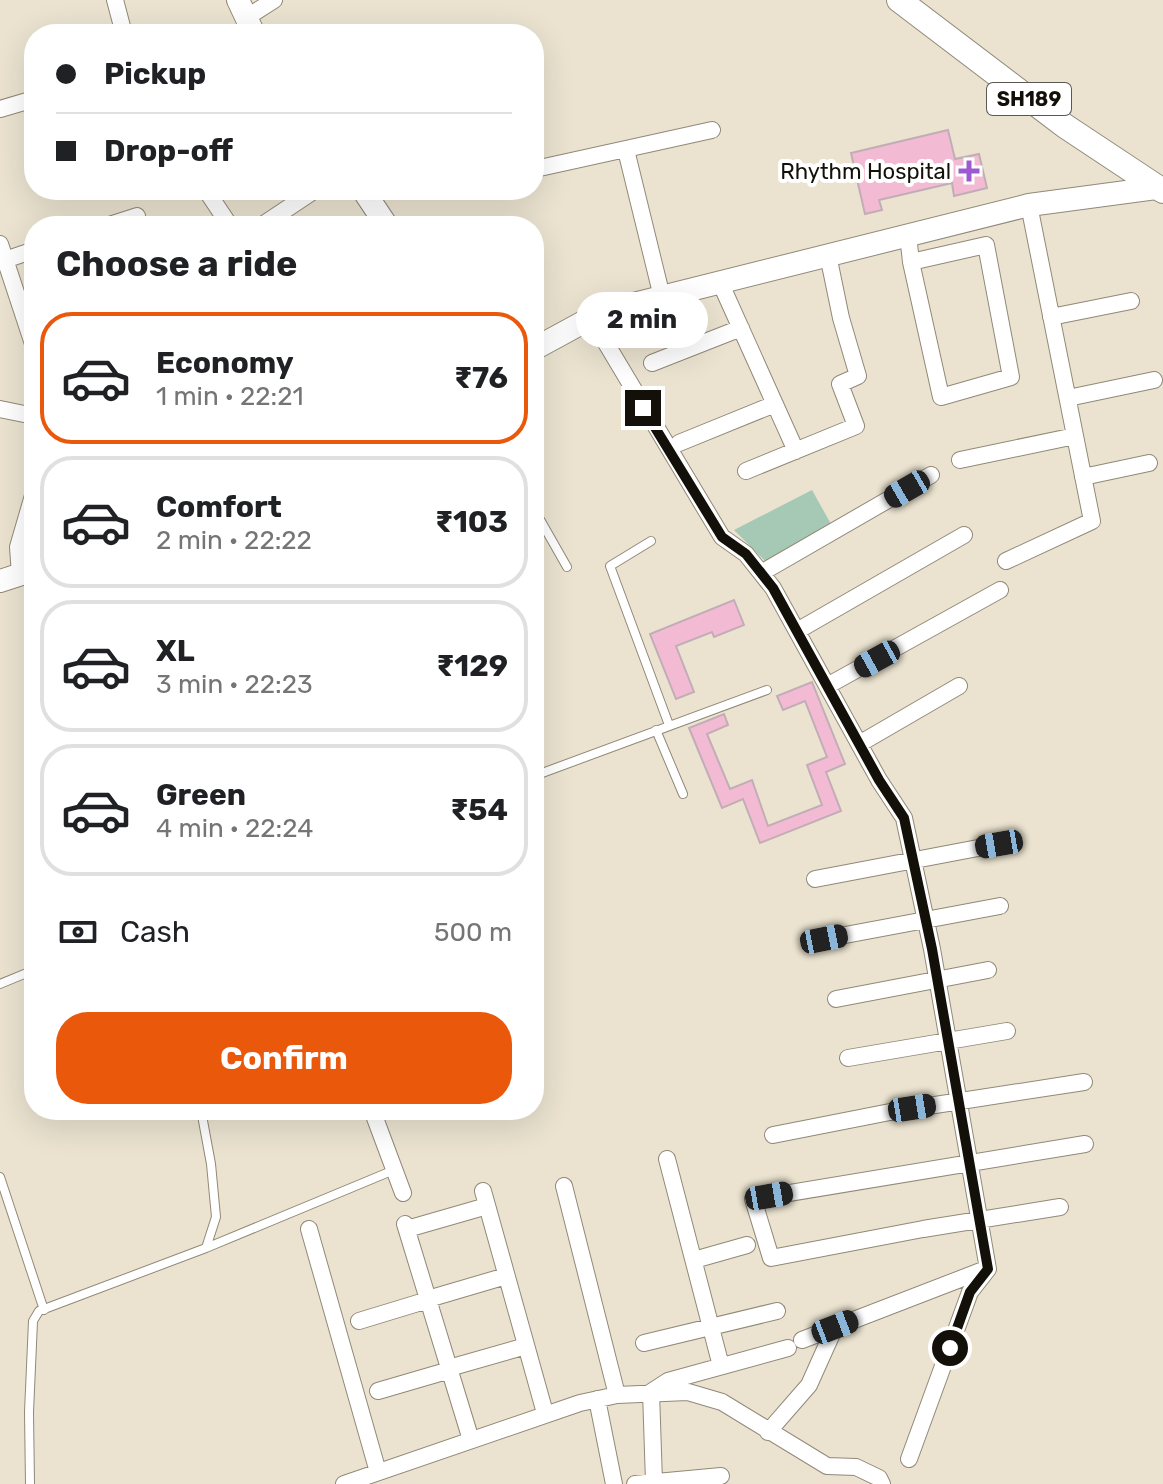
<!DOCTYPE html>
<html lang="en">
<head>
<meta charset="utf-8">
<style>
	body { margin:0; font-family:Rubik,sans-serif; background:#f6f6f6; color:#202124; height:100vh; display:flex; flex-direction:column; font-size:30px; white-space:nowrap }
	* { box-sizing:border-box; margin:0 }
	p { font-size:26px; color:#757577 }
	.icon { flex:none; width:44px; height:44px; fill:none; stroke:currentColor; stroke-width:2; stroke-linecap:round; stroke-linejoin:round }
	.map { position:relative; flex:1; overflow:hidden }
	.details { position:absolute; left:24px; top:216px; width:520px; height:904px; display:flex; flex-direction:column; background:#fff; border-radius:32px; box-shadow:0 8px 32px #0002 }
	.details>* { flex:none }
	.top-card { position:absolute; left:24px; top:24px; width:520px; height:176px; border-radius:32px; box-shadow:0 8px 32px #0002; display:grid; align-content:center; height:176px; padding:0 32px; background:#fff }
	.end { position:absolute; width:36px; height:36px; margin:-18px; border:10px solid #131009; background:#fff; box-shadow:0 0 0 4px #fff }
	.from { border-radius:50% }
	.bubble { position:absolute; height:56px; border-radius:28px; background:#fff; box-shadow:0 8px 32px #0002; font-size:26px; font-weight:700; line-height:56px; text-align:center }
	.car { position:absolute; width:24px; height:48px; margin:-24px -12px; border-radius:10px; box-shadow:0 0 6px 2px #0007; background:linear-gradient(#222 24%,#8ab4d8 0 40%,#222 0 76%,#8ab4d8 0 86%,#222 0) }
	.top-card b { display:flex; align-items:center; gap:28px; height:76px; font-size:30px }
	.top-card b+b { border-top:2px solid #e0e0e0 }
	.top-card i { width:20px; height:20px; background:#202124 }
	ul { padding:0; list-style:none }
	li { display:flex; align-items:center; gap:24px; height:132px; margin:0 16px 12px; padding:0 16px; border:4px solid #e0e0e0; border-radius:32px }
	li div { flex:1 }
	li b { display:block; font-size:30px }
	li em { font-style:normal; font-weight:700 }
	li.on { border-color:#ea580c }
	li>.icon { width:72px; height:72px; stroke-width:1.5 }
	h2 { padding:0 32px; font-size:36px; line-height:96px }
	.pay { display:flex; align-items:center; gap:20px; height:88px; padding:0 32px; font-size:30px }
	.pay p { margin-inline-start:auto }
	.primary-button { display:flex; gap:16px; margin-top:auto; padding:16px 32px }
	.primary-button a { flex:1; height:92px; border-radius:32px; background:#ea580c; color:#fff; font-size:32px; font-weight:700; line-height:92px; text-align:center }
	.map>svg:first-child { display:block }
	.green { fill:#a6c9b6 }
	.building { fill:#f2bbd3; stroke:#c2adb6; stroke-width:2 }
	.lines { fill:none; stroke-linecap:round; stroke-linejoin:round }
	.lane-casing { stroke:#918978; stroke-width:10 }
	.street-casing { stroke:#918978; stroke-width:18 }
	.secondary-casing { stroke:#918978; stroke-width:24 }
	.primary-casing { stroke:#918978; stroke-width:26 }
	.lane { stroke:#fff; stroke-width:8 }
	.street { stroke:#fff; stroke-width:16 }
	.secondary { stroke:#fff; stroke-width:22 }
	.primary { stroke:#fff; stroke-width:24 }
	.route { stroke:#131009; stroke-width:10 }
	.poi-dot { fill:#9d5ad0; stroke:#fff; stroke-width:3 }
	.labels { text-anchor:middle; stroke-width:8; stroke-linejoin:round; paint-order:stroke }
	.shield { fill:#fff; stroke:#5a5853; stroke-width:2 }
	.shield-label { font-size:20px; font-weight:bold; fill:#131009 }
	.poi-label { font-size:22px; fill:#131009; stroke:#fff; text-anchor:end }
</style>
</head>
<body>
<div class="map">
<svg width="1163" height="1484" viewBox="0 0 1163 1484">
	<rect width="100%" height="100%" fill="#ebe3d0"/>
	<!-- green -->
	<path class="green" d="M812,490L831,524L765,561L734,530Z"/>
	<!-- building -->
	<path class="building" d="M948,130L955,159L979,154L987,188L954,196L952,183L879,200L882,210L865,214L851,153Z
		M734,600L744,625L714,637L712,632L676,646L694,692L676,699L650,634Z
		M812,682L845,764L826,772L841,811L760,843L743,799L722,808L689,728L724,714L728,725L707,734L730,789L752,780L768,826L822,805L807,765L827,757L805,701L783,710L777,696Z"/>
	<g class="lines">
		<!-- lane casing -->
		<g class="lane-casing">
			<path id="lane" d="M534,509L567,567
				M651,541L610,566L669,725
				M656,730L683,794
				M534,776L767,690
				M0,984L34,970
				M201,1110L211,1164L216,1217L206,1248
				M0,1177L44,1310
				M30,1484L29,1412L33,1321L39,1311L206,1248L394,1170"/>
		</g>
		<!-- street casing -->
		<g class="street-casing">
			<path id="street" d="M115,0L124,34
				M246,18L274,0
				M0,109L34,99
				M626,150L662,297
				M535,169L712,130
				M206,190L230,226
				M106,226L137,216
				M261,226L315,190
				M908,235L911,262L941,397L1011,377L986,245L911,262
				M0,244L34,347
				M5,260L34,250
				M720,282L796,451
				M1051,317L1131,301
				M591,318L722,537L746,554L773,588L879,780L904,818L932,949L988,1269L970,1292L909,1459
				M652,363L741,328
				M1068,398L1154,380
				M0,409L34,416
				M679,443L775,404
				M960,460L1075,436
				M746,471L856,426L840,384L858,376L841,318L828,255
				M1083,477L1149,463
				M1006,561L1092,521L1029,205
				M761,573L931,475
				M20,575L18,547L34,492
				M797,631L964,535
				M827,686L1000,590
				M859,744L959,686
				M815,879L999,844
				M824,939L1000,906
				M836,999L988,970
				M848,1058L1007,1031
				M372,1110L403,1193
				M773,1135L890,1112L1084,1082
				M667,1159L721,1366
				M564,1186L617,1395
				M483,1191L545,1413
				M1060,1207L923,1229L771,1258L753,1199L1085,1144
				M405,1224L471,1440
				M309,1229L378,1472
				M407,1229L487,1206
				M694,1260L747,1245
				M428,1299L506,1276
				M359,1321L428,1300
				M802,1340L986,1269
				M644,1343L777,1311
				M449,1368L526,1346
				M378,1391L450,1370
				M597,1399L614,1484
				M768,1432L809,1385L835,1327
				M654,1482L651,1392L668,1381L788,1348
				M344,1484L580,1403L617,1395L688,1392L722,1402L827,1466L856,1467L879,1478L882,1484
				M635,1484L721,1476"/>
		</g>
		<!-- secondary casing -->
		<g class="secondary-casing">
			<path id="secondary" d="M238,0L254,34
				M363,190L387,226
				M534,349L602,312L1029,205L1156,188
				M0,581L34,570"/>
		</g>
		<!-- primary casing -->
		<g class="primary-casing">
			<path id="primary" d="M899,0L1065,126L1163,191"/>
		</g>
		<!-- lane -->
		<use href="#lane" class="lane"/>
		<!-- street -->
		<use href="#street" class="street"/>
		<!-- secondary -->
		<use href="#secondary" class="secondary"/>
		<!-- primary -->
		<use href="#primary" class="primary"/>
	</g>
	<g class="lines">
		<!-- route -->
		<path class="route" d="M643,408L722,537L746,554L773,588L879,780L904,818L932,949L988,1269L970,1292L950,1348"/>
	</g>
	<!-- markers -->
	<path class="poi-dot" d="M965 159h8v8h8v8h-8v8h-8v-8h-8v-8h8z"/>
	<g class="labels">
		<!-- shield labels -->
		<rect class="shield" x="987" y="83" width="84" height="32" rx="6"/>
		<g class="shield-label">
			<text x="1029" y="106">SH189</text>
		</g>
		<!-- poi labels -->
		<g class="poi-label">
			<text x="951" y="179">Rhythm Hospital</text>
		</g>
	</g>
</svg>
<i class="end from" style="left:950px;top:1348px"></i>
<i class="end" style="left:643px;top:408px"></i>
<div class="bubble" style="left:576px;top:292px;width:132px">2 min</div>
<i class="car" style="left:907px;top:489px;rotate:240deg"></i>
<i class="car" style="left:877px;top:659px;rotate:241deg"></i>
<i class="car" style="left:999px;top:844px;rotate:260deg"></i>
<i class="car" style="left:824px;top:939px;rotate:79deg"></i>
<i class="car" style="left:912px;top:1108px;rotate:81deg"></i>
<i class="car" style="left:769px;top:1196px;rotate:80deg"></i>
<i class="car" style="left:835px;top:1327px;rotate:69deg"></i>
<div class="top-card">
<b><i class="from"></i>Pickup</b>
<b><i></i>Drop-off</b>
</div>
<section class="details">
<h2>Choose a ride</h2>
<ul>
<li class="on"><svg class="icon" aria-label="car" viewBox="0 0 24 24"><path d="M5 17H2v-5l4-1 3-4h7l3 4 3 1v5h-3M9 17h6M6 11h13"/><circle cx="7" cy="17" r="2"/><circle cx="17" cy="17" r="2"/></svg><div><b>Economy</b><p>1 min · 22:21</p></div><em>₹76</em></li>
<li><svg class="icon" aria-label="car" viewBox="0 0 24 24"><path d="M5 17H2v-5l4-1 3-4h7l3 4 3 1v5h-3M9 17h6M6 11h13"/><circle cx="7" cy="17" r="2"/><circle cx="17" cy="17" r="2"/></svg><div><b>Comfort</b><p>2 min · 22:22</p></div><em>₹103</em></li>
<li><svg class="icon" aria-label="car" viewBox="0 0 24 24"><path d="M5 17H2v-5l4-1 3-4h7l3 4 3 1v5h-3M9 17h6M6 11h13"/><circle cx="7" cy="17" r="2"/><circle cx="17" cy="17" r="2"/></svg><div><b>XL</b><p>3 min · 22:23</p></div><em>₹129</em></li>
<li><svg class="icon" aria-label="car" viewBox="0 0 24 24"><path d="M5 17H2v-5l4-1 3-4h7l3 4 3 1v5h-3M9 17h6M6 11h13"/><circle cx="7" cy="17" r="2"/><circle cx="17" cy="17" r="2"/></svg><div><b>Green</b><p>4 min · 22:24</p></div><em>₹54</em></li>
</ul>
<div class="pay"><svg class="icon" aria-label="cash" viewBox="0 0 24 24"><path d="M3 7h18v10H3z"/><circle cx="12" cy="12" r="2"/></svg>Cash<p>500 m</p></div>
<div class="primary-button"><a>Confirm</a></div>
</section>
</div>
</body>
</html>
